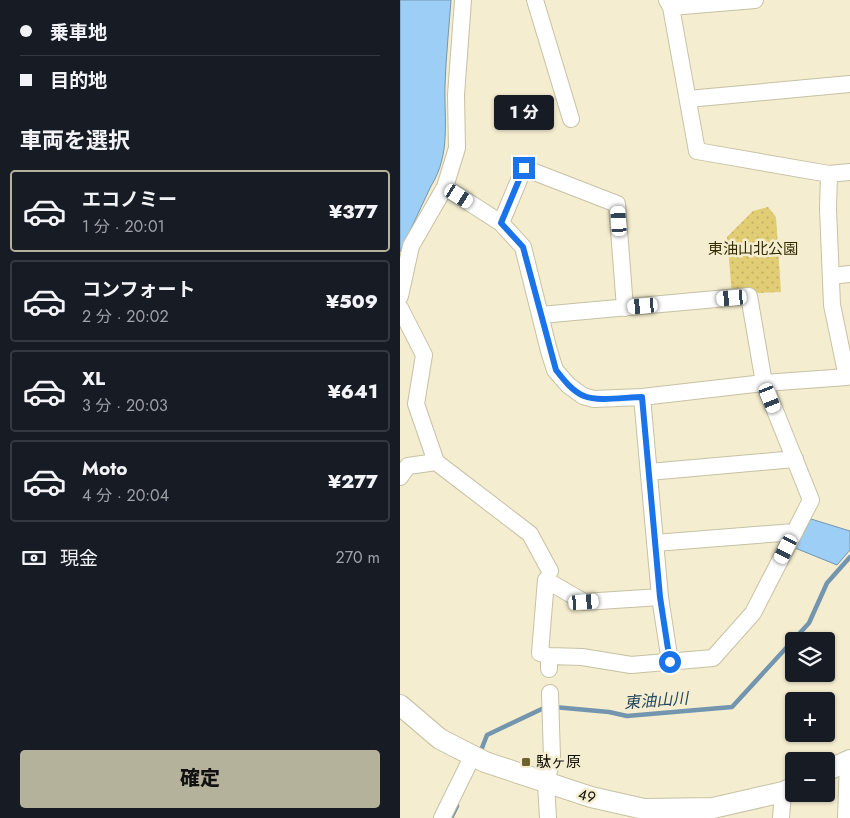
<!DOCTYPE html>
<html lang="ja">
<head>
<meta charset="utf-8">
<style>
	body { margin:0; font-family:Jost,"Noto Sans JP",sans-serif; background:#242831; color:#f1f3f6; height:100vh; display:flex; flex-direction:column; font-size:19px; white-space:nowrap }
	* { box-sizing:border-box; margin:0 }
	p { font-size:16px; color:#9ea1a6 }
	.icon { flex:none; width:28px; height:28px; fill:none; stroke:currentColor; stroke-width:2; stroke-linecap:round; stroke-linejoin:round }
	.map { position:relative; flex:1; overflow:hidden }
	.side { display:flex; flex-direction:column; background:#171b24; width:400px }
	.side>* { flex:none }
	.guide { display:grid; align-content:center; height:110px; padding:0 20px; background:#171b24 }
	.fabs { position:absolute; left:385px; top:632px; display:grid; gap:10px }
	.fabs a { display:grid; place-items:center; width:50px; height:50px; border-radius:5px; background:#171b24; box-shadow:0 1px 4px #0004; font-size:25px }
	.end { position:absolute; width:22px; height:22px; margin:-11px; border:6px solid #1a73e8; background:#fff; box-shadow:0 0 0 2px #fff }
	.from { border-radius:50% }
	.bubble { position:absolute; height:35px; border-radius:5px; background:#171b24; box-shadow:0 1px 4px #0004; font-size:16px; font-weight:800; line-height:35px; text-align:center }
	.car { position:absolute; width:15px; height:30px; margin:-15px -8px; border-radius:6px; box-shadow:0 0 4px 1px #0007; background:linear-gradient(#fff 24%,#345 0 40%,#fff 0 76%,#345 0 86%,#fff 0) }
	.guide b { display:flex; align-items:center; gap:18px; height:48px; font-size:19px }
	.guide b+b { border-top:1px solid #363941 }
	.guide i { width:12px; height:12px; background:#f1f3f6 }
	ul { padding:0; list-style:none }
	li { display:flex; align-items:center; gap:15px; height:82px; margin:0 10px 8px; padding:0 10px; border:2px solid #363941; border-radius:5px }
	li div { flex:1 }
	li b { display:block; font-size:19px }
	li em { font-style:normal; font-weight:800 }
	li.active { border-color:#b5b29c }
	li>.icon { width:45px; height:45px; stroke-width:1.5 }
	h2 { padding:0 20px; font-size:22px; line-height:60px }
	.pay { display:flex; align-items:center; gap:12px; height:55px; padding:0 20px; font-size:19px }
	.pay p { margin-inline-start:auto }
	.button { display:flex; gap:10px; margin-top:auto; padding:10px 20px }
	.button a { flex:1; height:58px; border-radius:5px; background:#b5b29c; color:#111; font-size:20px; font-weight:800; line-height:58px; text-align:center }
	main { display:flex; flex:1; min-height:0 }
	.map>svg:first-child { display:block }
	.park { fill:url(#park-dots) }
	.water { fill:#9dcff6; stroke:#7395ae }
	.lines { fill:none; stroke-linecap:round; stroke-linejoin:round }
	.stream { stroke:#7395ae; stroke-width:4.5 }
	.minor-casing { stroke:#c7c1a4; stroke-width:18 }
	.tertiary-casing { stroke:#c7c1a4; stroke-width:22 }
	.minor { stroke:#fff; stroke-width:16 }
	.tertiary { stroke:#fff; stroke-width:20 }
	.route { stroke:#1a73e8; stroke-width:6 }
	.poi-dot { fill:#6b622f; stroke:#f4edd0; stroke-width:2 }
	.labels { text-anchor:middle; stroke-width:5; stroke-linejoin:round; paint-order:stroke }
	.park-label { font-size:15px; fill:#332a00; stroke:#f4edd0 }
	.poi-label { font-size:15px; fill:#100e05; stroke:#f4edd0; text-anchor:start }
	.street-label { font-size:15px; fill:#100e05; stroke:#f4edd0 }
	.water-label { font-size:16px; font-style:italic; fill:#224762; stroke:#f4edd0 }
</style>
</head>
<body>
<main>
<section class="side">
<div class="guide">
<b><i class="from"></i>乗車地</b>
<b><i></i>目的地</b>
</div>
<h2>車両を選択</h2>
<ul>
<li class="active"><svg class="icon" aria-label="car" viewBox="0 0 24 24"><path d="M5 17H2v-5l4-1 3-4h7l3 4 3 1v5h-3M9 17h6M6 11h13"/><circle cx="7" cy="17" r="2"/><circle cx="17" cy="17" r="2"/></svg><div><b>エコノミー</b><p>1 分 · 20:01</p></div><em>¥377</em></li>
<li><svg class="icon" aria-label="car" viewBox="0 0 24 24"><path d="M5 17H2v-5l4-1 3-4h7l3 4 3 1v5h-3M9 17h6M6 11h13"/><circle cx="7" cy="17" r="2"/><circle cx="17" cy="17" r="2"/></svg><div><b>コンフォート</b><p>2 分 · 20:02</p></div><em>¥509</em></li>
<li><svg class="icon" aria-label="car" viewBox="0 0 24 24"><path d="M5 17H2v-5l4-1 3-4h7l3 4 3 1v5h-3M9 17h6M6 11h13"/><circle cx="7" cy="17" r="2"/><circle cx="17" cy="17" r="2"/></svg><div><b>XL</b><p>3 分 · 20:03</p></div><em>¥641</em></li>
<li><svg class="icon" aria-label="car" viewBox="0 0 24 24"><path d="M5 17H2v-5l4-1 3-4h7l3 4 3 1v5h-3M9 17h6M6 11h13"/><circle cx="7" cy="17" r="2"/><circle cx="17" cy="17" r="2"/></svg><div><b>Moto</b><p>4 分 · 20:04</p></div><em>¥277</em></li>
</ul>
<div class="pay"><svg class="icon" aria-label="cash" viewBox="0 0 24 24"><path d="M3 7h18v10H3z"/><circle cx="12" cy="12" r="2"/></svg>現金<p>270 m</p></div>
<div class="button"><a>確定</a></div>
</section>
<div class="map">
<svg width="450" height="818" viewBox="0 0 450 818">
	<defs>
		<pattern id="park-dots" width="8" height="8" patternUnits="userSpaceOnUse" patternTransform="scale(1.25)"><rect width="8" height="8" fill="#e1cd74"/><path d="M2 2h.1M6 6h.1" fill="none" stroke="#c0af63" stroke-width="1.8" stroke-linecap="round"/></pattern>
	</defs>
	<rect width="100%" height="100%" fill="#f4edd0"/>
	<!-- park -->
	<path class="park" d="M368,207L376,217L381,292L332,294L327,237L353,211Z"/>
	<!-- water -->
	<path class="water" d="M0,0H51C49,28 46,56 45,85C44,120 51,154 31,186L0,252Z
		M411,519L450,531V550L437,565L395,548Z"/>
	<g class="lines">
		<!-- stream -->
		<path class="stream" d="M154,707L209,712L227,716L332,707L409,623L427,583L450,557
			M80,753L87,735L146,707
			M51,818L57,806"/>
		<!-- minor casing -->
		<g class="minor-casing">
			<path id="minor" d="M63,0L56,95L57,148L45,187L101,223L123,247L149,351L155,370L168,385L183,396L194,399L242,397L260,597L184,602L146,580L140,653L149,656V669
				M135,0L171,119
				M267,0L271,7L297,151L429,174
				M271,7L355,0
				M288,99L450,84
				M101,223L124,168L217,204L225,308
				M431,276L450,274
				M0,296L11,246L45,187
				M0,308L24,355L16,404L36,462L130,534L150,571
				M141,315L349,296L364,383L447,377L432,305L428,209L429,174L450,172
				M249,472L395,459
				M0,477L8,466L36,462
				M255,543L394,532
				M260,597L270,662
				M149,656L182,657L231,665L313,658L353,613L411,500L364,383L242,397
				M42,818L73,755
				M148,818L146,784L152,758L150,693
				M381,818L383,792
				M446,818L448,761"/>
		</g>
		<!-- tertiary casing -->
		<g class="tertiary-casing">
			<path id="tertiary" d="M0,705L40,739L85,762L191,797L244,809L313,808L383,792L394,787
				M426,771L450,760"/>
		</g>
		<!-- minor -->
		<use href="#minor" class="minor"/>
		<!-- tertiary -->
		<use href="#tertiary" class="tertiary"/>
	</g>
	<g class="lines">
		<!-- route -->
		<path class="route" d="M124,168L101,223L123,247L156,370C163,379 172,391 184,396C198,402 226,397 242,397L260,597L270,662"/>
	</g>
	<!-- markers -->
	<rect class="poi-dot" x="121" y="757" width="10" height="10" rx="2.5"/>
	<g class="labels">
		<!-- park labels -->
		<g class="park-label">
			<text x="353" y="254">東油山北公園</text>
		</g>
		<!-- poi labels -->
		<g class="poi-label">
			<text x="136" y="767">駄ヶ原</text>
		</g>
		<!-- street labels -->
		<g class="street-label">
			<text transform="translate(187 796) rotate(15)" y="5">49</text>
		</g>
		<!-- water labels -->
		<g class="water-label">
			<text transform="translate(256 700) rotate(-4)" y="6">東油山川</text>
		</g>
	</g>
</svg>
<div class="fabs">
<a><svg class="icon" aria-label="layers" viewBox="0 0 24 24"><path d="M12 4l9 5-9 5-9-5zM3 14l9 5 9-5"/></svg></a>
<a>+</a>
<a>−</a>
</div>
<i class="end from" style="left:270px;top:662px"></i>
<i class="end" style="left:124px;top:168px"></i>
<div class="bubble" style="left:94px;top:95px;width:60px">1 分</div>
<i class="car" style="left:59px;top:196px;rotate:122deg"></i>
<i class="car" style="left:219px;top:221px;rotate:356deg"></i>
<i class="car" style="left:332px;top:298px;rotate:265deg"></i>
<i class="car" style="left:243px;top:306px;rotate:265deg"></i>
<i class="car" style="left:370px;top:398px;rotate:158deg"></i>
<i class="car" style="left:386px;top:549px;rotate:207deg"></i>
<i class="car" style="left:184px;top:602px;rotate:86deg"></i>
</div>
</main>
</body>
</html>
